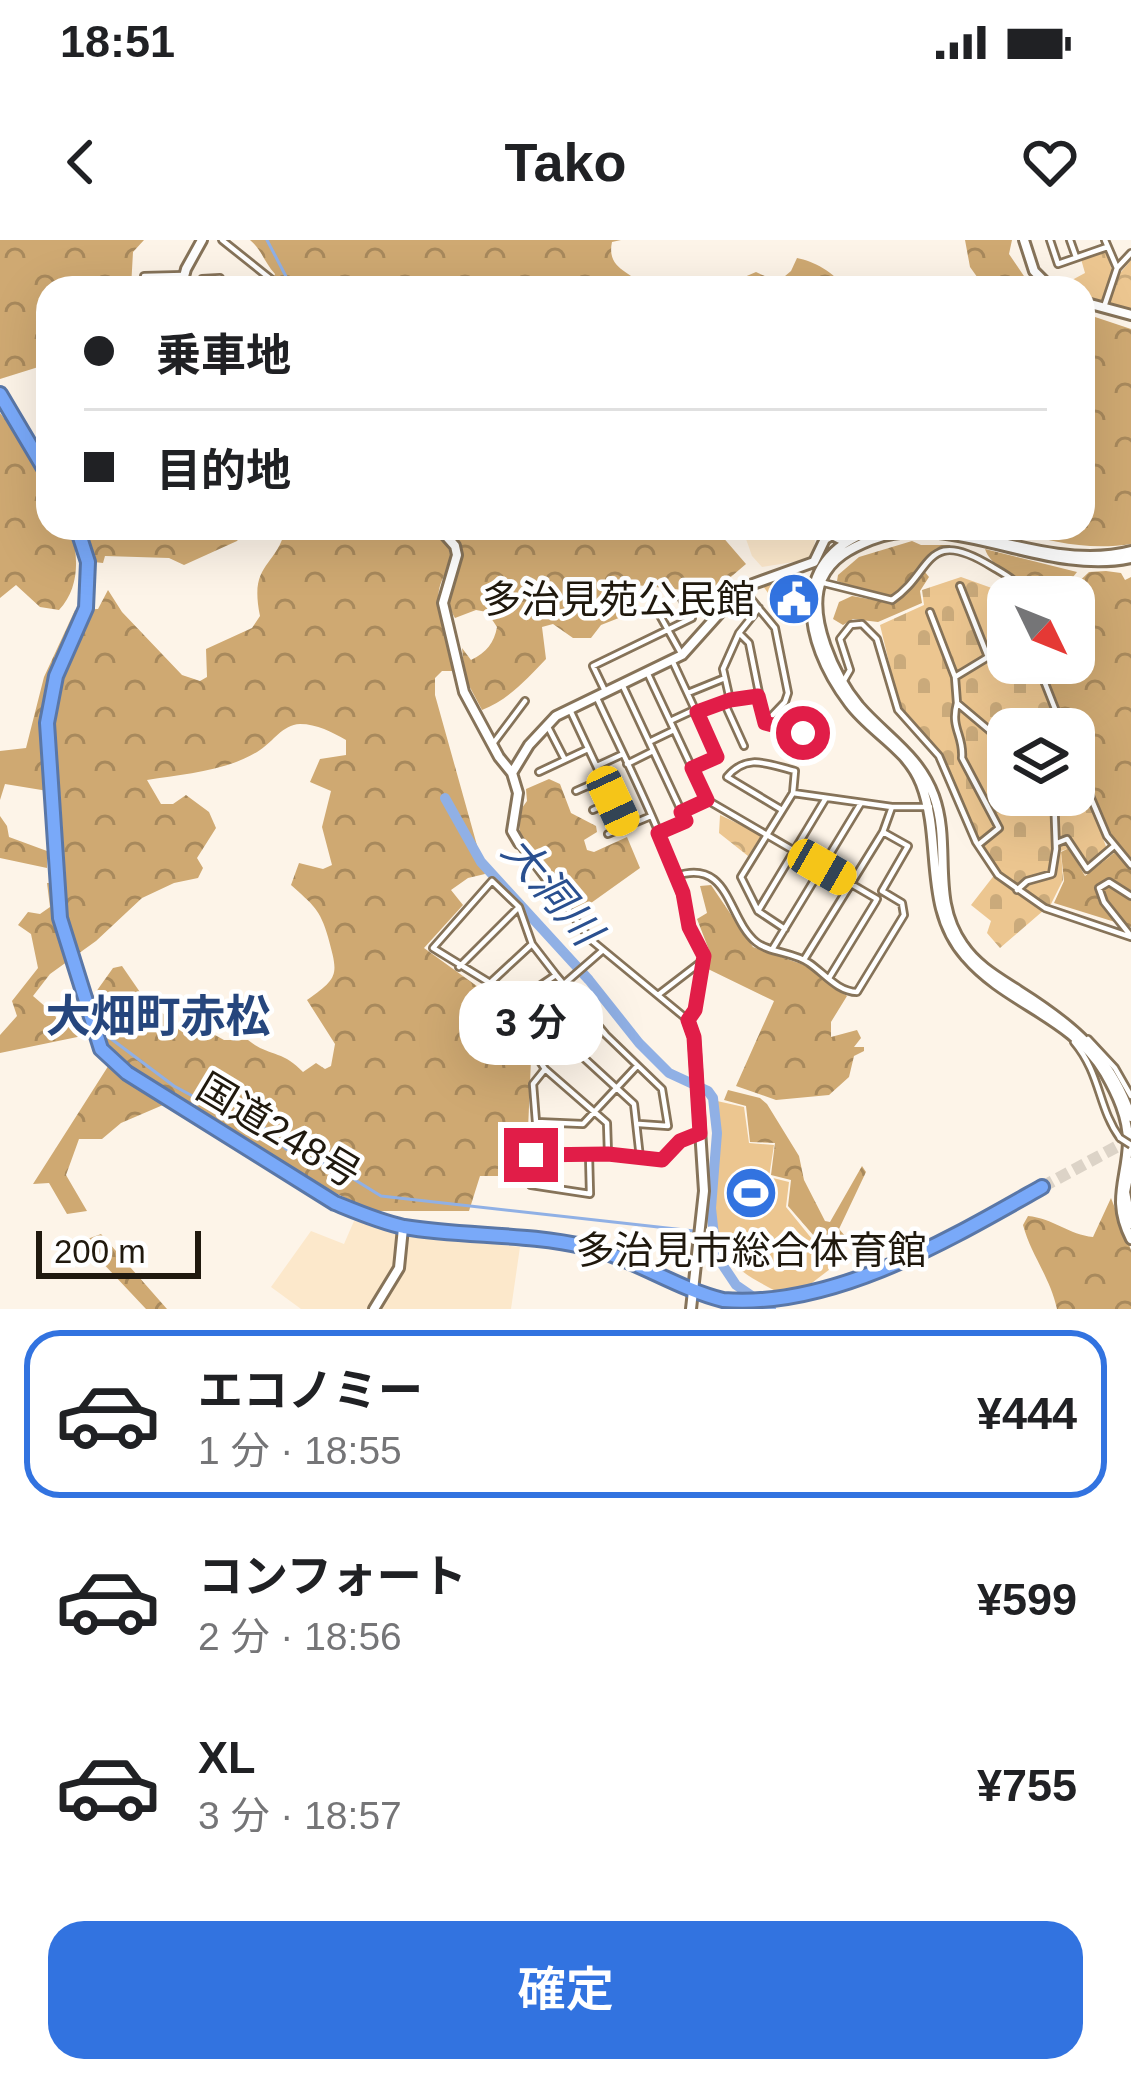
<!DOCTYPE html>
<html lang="ja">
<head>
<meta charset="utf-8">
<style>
	body { margin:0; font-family:Helvetica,"Noto Sans JP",sans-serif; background:#f2f2f2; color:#202124; height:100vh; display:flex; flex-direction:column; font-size:45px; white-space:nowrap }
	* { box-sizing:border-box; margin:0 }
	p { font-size:39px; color:#757577 }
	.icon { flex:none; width:66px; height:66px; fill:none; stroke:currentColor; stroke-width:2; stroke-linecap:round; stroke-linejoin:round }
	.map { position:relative; height:1069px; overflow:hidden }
	.drawer { display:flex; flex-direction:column; background:#fff; flex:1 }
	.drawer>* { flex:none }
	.guide { position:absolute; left:36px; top:36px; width:1059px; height:264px; border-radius:36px; box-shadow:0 12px 48px #0002; display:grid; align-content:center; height:264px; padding:0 48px; background:#fff }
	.needle { width:78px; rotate:133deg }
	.buttons { position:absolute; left:987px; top:336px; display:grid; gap:24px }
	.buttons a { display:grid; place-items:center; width:108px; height:108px; border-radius:24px; background:#fff; box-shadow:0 12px 48px #0002; font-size:60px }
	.scale { position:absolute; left:36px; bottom:30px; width:165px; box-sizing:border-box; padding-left:12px; border:6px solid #20190e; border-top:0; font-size:33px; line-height:42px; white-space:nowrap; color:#20190e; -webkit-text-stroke:9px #fff; paint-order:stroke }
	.end { position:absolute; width:54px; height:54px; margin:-27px; border:15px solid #e11d48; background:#fff; box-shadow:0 0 0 6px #fff }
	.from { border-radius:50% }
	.bubble { position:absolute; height:84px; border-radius:36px; background:#fff; box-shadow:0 12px 48px #0002; font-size:39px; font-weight:600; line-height:84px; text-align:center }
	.car { position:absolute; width:36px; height:72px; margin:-36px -18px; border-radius:15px; box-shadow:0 0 9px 3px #0007; background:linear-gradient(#f5c518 24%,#345 0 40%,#f5c518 0 76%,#345 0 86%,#f5c518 0) }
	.guide b { display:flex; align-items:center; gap:42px; height:114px; font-size:45px }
	.guide b+b { border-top:3px solid #e0e0e0 }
	.guide i { width:30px; height:30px; background:#202124 }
	ul { padding:21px 0 0; list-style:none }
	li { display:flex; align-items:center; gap:36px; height:168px; margin:0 24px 18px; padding:0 24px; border:6px solid transparent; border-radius:36px }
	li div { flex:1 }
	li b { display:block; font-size:45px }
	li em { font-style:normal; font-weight:600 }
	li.current { border-color:#3273e0 }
	li>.icon { width:108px; height:108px; stroke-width:1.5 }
	.action { display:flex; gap:24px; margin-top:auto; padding:24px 48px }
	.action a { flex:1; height:138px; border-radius:36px; background:#3273e0; color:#fff; font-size:48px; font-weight:600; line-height:138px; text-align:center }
	.status { display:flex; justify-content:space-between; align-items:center; height:84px; padding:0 60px; background:#fff; direction:ltr }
	.status svg { height:33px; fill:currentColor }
	header { display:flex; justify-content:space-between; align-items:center; height:156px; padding:0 48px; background:#fff; font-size:54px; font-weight:600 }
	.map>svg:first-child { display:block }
	.built { fill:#fce8cb }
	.forest { fill:url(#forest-crowns) }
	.cemetery { fill:url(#cemetery-stones) }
	.park { fill:url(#park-crowns) }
	.pitch { fill:#ecc690 }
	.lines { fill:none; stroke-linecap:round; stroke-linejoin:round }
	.stream { stroke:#90b0e5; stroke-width:3 }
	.river { stroke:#90b0e5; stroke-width:10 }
	.highway-tunnel { stroke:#dcd3c7; stroke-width:12; stroke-dasharray:12 6; stroke-linecap:butt }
	.street-casing { stroke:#867359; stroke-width:10 }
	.secondary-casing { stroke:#867359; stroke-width:14 }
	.highway-casing { stroke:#5a77a7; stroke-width:18 }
	.street { stroke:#fff; stroke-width:4.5 }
	.secondary { stroke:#fff; stroke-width:8 }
	.highway { stroke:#79a9f9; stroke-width:12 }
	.street-bridge-casing { stroke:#867359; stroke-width:10; stroke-linecap:butt }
	.street-bridge { stroke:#fff; stroke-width:4.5 }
	.route { stroke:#e11d48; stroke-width:15 }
	.labels { text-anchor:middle; stroke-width:9; stroke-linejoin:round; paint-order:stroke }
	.poi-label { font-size:39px; fill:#20190e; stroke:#fff; text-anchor:end }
	.street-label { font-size:39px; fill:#20190e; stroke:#fff }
	.water-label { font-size:42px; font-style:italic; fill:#2a5090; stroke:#fff }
	.quarter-label { font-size:45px; font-weight:bold; fill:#26467d; stroke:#fff }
</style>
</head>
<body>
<div class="status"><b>18:51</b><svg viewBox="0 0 49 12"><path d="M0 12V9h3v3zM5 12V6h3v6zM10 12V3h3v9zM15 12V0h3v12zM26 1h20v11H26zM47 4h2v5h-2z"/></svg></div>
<header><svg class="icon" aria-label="back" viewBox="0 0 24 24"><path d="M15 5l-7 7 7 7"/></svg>Tako<svg class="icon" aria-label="heart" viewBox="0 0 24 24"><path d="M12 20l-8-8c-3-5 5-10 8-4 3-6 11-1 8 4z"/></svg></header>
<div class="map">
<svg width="1131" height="1069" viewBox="0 0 1131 1069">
	<defs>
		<pattern id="forest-crowns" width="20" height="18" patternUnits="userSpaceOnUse" patternTransform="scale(3)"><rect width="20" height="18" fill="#cfa972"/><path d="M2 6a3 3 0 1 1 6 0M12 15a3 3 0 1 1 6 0" fill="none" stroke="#a8895c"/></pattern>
		<pattern id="cemetery-stones" width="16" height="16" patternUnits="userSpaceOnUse" patternTransform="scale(3)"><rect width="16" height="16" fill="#ecc690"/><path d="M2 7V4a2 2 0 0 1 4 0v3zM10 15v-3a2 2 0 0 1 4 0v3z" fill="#caaa7b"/></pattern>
		<pattern id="park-crowns" width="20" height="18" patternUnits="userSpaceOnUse" patternTransform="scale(3)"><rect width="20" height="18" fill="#ecc690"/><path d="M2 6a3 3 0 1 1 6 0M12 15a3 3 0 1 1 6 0" fill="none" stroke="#caaa7b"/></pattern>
	</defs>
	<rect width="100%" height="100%" fill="#fdf4e8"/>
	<!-- built -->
	<path class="built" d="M723,288H817L812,319L762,327L752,316L746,299Z
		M354,981L421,996L520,1007L511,1069H378L371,1065L368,1069H301L271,1047L311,991L344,1004Z"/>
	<!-- forest -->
	<path class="forest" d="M0,0H144L133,12L131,48H48V124L0,139Z
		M250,0H621L612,2C606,30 632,31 645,48H270L275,34C264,22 262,10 250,0Z
		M965,0H1012L1009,14L1032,48H985L970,27Z
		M797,18C813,21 836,33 844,48H735L742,38L756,32L778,42L791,31Z
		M1083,73L1131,89V304C1094,310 1047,304 1013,288H1083Z
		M0,173L27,206L48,244V288H70C79,315 80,348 59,370L40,367L16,345L0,358Z
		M82,288H247L237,301L184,325L169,318L105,316L103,323L94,322Z
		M286,288H435C470,327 433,329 439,366C443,387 450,409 454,431H442L435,438V455L485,634L468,638L451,650L463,665L424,708L499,762L531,820L526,936H480L469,971H372L287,929L229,906L163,865L121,883L102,899H79L66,935L87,971L67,974L49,943L33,944L114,817L104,805L88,763L113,728L122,726L144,758L176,784H195L224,800H248C267,816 283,810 303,832L316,823L325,829L331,826L335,804L307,760C340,737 338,734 328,697C320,669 313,665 291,645L299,623L323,629L332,625L322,587L331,551L310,542L320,519L346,515V500C332,492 317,484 300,484C282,485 274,501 260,510C229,531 184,534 147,540L161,564H173L186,555L209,572L216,588L197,618L203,628L198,638L174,643L142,658L96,701L50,734L33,756L55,775L60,789L81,778L87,795L0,813V795L17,776L12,761L38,728L31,694L18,685L28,672L40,674L50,667L47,643H66L60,553L5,544L0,560V511L26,508L44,437L75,370L98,369L108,350L122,372L182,435L200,441L207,437L206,409L252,388L260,376C249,322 275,330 286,288Z
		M448,288H572L626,300L721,295L746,324L712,353L626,344L634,372L601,385L591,398H573L553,384L542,387L546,419C527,439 507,461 482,470L465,438L462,408L471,420C487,412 494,403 497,387L487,372L476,370L455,378C432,341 483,329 448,288Z
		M912,301L921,305H950L952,309L927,316L894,357L884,358L837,341L838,335L859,317Z
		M985,309L1077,332L1057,357H1031C1018,330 993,332 985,309Z
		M1106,331L1121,333L1125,340L1131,337V687L1054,663L1064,641L1061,612L1069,608L1085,636L1119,609C1100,574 1074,530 1074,489H1067L1041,423H1074V357H1069V351L1089,332Z
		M925,332L929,337L920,351L922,363L878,382L853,379L843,385L833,379L839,362L852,356L891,363Z
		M549,539L560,544L571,573L596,586L597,592L584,600L587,610L594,612L627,597L640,628L577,673L520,595L519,572L527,561L526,549Z
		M0,576L7,586L9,597L47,611V628L0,618Z
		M711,645L753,707L804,725L847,756L831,782V797L857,790L861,798L854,807H864V811L854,816L849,837L829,855L776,860L736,846L774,761L708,729L709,710L697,679L707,673L700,646Z
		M728,850L760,858L767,864L799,916L804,940L825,981L830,982L862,926L866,932L839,989L846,997L833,1007L834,1019L788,966L791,940L771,935L775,903L750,902L746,866L724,860Z
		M1111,958L1131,1010V1069H1057C1050,1037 1031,1015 1023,985L1028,976C1052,978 1070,995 1093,997Z
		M101,994L167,1069H146L82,1001Z"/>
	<!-- cemetery -->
	<path class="cemetery" d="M961,337L1014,356L1008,357V423H1032L1059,489H1008V555H1074V522L1110,617L1085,635L1070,608L1061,611L1063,640L1051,664L1000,708L987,693L991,681L971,665L999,629L979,599L942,514L899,464L880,385L924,365L922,350Z"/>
	<!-- park -->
	<path class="park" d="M1109,10L1111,28L1121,32L1131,20V69L1083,57V48L1059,47L1085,33L1081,19Z
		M791,336L805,344L806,369L787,380L761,343Z
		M720,575L762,595L748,616L719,593Z"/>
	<!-- pitch -->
	<path class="pitch" d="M717,861L744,867L749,903L774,905L769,937L789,942L786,967L834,1026L791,1059C775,1050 756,1042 742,1031C697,993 719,912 717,861Z"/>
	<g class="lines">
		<!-- stream -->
		<path class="stream" d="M267,0L292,48
			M96,773L106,795L174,846L224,873L255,879L286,909L339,930L381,956L712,993"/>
		<!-- river -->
		<path class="river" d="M445,558L481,622L589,740L639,803L669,833L708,851L713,858L717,893L711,968L716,1015L736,1045L771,1069"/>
		<!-- highway-tunnel -->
		<path class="highway-tunnel" d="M1042,947L1131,899"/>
		<!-- street casing -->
		<g class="street-casing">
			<path id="street" d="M222,0L282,48
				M1050,0L1058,24L1107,7
				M1070,0L1076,17
				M1105,0L1117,28
				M144,36L184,35
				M195,48L202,39L220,38
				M1104,67L1117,28L1131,13
				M820,342L892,360C933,333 924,285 991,326C1006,335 1018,340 1025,357
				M742,348L775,388L788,453L785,462L765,483
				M653,363L682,415
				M930,372L955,437L957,463L1008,506
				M739,393L749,403L765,483L803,493
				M672,420L717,517L694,527
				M1037,423L1063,489
				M647,432L707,560L877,659
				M955,437L988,417L960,346
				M843,442L850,430L840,399L851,385L862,384L877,399L898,470L939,516L976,602L998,635L1045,668L1131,697
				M622,444L686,581L659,593
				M605,451L593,426L692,378L682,359
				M688,453L725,438
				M730,460L723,429L739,393L759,368
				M724,462L744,506
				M957,463C950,489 964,495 962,518L999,588L978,605
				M571,472L625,587
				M697,472L730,460L759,456
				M670,481L696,469
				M547,485L564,518
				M1045,489L1060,482
				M649,502L674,490
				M492,505L525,461
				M1074,518L1107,596L1131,625
				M627,524L653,511
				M597,526L623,514
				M539,532L588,509
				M576,551L603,539
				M793,553L892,567H930
				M593,570L613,561
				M782,570L727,537C747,513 767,524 795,531L793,553L741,637L758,671L785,689
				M681,572L707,560
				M608,594L651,576
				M1057,603L1067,599L1087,629L1114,606
				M520,605L591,700L688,780C695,771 706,729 704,717C702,705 692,694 689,683C670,604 630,530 596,456
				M676,636C730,618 727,678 756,702C769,713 794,712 809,723C824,733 838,752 857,752L904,675L902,663L882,651
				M1017,650L1027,641L1052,634L1056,609L1054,555
				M882,651L908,606L883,592
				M1131,656L1109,642L1099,648L1104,662L1131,696
				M758,671L826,558
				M773,708L861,563
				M805,718L883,592L892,567
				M459,727L519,667
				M829,738L876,661
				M490,743L532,704
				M564,744L603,710
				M658,755L701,722
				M513,764L556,735
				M551,779L585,819L634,864L640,918
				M524,797L578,760
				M1088,799L1115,828L1131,856
				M1074,802C1101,834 1098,868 1120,898
				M545,829L533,844L536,882L531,945L590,954L589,915
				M536,882L583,884L637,826
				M608,914L607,883L545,829L524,797L513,764L490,743L433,708L492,641L519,667L532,704L556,735L606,795L662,849L668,886L639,884
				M531,915L608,914L662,921L680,901L700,893"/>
		</g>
		<!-- secondary casing -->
		<g class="secondary-casing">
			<path id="secondary" d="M1024,0L1034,31L1051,48
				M181,48L186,29L202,0
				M1083,62L1131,75
				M439,288L455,306L457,315L443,363L464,452L499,517L512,533L518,553L512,591L519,603
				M880,288C787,313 801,400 849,463C871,493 907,508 921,544C943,601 922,668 966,717C1006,764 1072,777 1105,833C1117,854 1128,877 1128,902C1127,940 1111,960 1131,999
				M940,288C999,300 1071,327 1131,311
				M1131,318C1045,337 951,269 871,300C851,308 831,318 822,339C806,376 835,437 859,466C886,497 919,515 934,556C952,606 930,659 963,705C977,726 999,738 1019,751C1073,785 1110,816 1131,877
				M512,533L529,505L556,476L682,415L742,348L814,322L825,299L832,295L846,302
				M688,780L694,797L704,951L691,1069
				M1131,922L1125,952L1131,984
				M374,1069L399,1028L403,988"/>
		</g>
		<!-- highway casing -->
		<g class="highway-casing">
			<path id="highway" d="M0,154L48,235
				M77,288L88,322L86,368L56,436L47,483L60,678L101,809L127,833L335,963C357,972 380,982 404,987C464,997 527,993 586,1007C634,1018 675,1048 723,1060C833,1069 950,999 1042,947"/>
		</g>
		<!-- street -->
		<use href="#street" class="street"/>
		<!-- secondary -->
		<use href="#secondary" class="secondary"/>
		<!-- highway -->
		<use href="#highway" class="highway"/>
		<!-- street-bridge casing -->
		<g class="street-bridge-casing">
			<path id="street-bridge" d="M1120,898L1131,905"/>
		</g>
		<!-- street-bridge -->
		<use href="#street-bridge" class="street-bridge"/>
	</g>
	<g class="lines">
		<!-- route -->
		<path class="route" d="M531,915L608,914L662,920L680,901L700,893L694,797L688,780L695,770L704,716L689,687L683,653L658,593L686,581L681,572L707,560L692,528L717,517L697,472L730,460L758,456L765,483L803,493"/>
	</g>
	<!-- icons -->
	<defs>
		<g id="civic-disc" transform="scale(2.7)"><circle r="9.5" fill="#3273e0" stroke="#fff"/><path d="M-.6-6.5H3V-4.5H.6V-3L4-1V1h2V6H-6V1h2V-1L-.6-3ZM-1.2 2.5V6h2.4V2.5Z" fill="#fff"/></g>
		<g id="stadium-disc" transform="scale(2.7)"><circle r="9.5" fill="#3273e0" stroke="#fff"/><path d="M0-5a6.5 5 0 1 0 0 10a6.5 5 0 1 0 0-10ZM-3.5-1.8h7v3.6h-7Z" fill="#fff"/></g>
	</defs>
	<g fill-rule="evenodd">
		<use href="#civic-disc" x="794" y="359"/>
		<use href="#stadium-disc" x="751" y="953"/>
	</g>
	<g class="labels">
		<!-- poi labels -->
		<g class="poi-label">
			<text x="755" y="373">多治見苑公民館</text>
			<text x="751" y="1024" text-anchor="middle">多治見市総合体育館</text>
		</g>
		<!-- street labels -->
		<g class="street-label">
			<text transform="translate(279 890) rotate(31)" y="14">国道248号</text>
		</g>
		<!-- water labels -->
		<g class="water-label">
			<text transform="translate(552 650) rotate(50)" y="15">大洞川</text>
		</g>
		<!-- quarter labels -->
		<g class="quarter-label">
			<text x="158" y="792">大畑町赤松</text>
		</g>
	</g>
</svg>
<div class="buttons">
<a><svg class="needle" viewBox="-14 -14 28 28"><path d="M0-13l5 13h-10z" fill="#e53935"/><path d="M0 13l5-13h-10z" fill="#757577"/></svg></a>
<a><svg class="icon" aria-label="layers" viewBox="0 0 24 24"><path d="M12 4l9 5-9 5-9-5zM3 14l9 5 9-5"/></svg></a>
</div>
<div class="scale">200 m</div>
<i class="end from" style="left:803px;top:493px"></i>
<i class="end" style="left:531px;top:915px"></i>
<div class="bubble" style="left:459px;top:741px;width:144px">3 分</div>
<i class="car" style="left:613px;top:561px;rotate:155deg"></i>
<i class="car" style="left:822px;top:627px;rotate:120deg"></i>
<div class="guide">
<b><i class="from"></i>乗車地</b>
<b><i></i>目的地</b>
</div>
</div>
<section class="drawer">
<ul>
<li class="current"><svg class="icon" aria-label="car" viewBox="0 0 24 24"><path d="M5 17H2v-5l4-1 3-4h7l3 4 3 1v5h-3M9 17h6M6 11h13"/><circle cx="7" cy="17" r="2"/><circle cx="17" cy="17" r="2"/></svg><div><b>エコノミー</b><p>1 分 · 18:55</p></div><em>¥444</em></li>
<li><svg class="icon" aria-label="car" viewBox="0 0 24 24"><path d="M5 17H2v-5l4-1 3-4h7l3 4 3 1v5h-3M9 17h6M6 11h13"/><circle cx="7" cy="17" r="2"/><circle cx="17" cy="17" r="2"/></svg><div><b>コンフォート</b><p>2 分 · 18:56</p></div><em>¥599</em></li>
<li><svg class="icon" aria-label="car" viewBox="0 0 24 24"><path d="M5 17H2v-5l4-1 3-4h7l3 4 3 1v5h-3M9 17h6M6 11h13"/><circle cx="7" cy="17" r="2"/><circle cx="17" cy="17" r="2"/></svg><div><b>XL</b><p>3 分 · 18:57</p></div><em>¥755</em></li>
</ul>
<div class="action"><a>確定</a></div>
</section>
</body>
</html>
